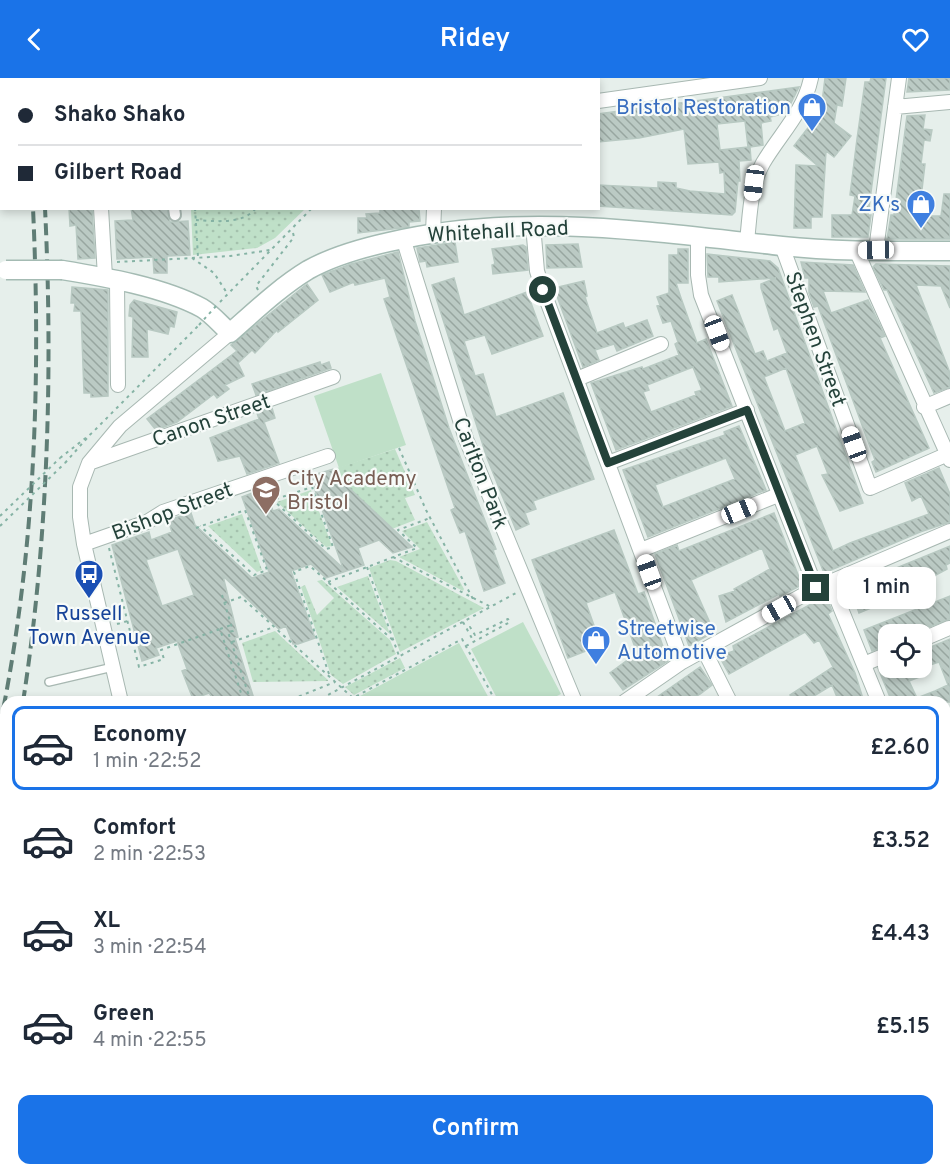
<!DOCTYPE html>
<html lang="en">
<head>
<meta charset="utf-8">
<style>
	body { margin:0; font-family:Overpass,sans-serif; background:#f6f6f7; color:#1f2937; height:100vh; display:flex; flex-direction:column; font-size:22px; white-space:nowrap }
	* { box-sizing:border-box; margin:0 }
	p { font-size:20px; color:#747a83 }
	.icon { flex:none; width:33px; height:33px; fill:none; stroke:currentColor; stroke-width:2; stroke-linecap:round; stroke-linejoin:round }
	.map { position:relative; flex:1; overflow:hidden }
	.panel { position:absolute; left:0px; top:618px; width:951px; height:480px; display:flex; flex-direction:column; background:#fff; border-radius:18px 18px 0 0; box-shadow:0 3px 9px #0003 }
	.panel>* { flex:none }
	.banner { position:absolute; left:0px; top:0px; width:600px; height:132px; box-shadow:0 3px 9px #0003; display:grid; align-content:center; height:132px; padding:0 18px; background:#fff }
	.controls { position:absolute; left:878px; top:546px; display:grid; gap:12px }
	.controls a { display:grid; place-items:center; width:54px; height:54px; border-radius:12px; background:#fff; box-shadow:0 3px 9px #0003; font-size:30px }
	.end { position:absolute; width:27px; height:27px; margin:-14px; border:8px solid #24423a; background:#fff; box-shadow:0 0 0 3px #fff }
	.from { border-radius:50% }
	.bubble { position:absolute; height:42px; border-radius:12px; background:#fff; box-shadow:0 3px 9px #0003; font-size:20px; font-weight:600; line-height:42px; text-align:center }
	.car { position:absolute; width:18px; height:36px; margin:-18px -9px; border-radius:8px; box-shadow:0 0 4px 2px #0007; background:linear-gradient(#fff 24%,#345 0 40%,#fff 0 76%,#345 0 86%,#fff 0) }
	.banner b { display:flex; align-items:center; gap:21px; height:57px; font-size:22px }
	.banner b+b { border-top:2px solid #e0e1e3 }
	.banner i { width:15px; height:15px; background:#1f2937 }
	ul { padding:10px 0 0; list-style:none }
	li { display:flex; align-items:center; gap:18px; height:84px; margin:0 12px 9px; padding:0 6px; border:3px solid transparent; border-radius:12px }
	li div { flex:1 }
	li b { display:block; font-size:22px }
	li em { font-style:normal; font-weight:600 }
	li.on { border-color:#1a73e8 }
	li>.icon { width:54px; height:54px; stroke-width:1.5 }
	.primary-button { display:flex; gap:12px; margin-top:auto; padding:12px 18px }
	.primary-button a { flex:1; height:69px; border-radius:12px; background:#1a73e8; color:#fff; font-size:24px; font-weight:600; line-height:69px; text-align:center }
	header { display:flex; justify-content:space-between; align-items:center; height:78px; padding:0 18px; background:#1a73e8; color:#fff; font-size:27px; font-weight:600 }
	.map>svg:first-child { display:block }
	.grass { fill:url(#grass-dots) }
	.garden { fill:#bfe0c8 }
	.building { fill:url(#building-back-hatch); stroke:#b8c9c2; stroke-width:1.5; fill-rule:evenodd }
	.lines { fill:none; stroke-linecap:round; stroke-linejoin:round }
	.service-casing { stroke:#a8b8b2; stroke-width:10 }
	.pedestrian-casing { stroke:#a8b8b2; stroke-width:14 }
	.minor-casing { stroke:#a8b8b2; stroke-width:16 }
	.secondary-casing { stroke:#a4bbb3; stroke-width:21 }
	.primary-casing { stroke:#c2cac8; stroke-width:21 }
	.path { stroke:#86b3a5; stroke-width:2; stroke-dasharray:3 4.5; stroke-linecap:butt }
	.service { stroke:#fff; stroke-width:7 }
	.pedestrian { stroke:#fff; stroke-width:10 }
	.minor { stroke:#fff; stroke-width:14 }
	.secondary { stroke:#fff; stroke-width:18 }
	.primary { stroke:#6aa596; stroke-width:18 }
	.rail { stroke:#5f7d75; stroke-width:4; stroke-dasharray:12 6; stroke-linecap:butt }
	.secondary-bridge-casing { stroke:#a4bbb3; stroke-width:21; stroke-linecap:butt }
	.path-bridge { stroke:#86b3a5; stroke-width:2; stroke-dasharray:3 4.5; stroke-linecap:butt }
	.secondary-bridge { stroke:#fff; stroke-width:18 }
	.route { stroke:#24423a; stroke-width:8 }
	.labels { text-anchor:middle; stroke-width:4.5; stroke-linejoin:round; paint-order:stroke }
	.shop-label { font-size:21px; fill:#366cbe; stroke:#f7fbf9; text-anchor:end }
	.street-label { font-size:21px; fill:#24423a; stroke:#f7fbf9 }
	.education-label { font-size:21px; fill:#785e54; stroke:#f7fbf9; text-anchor:start }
	.transit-label { font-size:21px; fill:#164399; stroke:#f7fbf9 }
</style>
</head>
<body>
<header><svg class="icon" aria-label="back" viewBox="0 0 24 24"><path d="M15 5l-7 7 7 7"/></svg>Ridey<svg class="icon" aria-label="heart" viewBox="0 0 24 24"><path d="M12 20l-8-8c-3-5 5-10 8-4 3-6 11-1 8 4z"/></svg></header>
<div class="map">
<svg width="950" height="1098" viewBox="0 0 950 1098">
	<defs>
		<pattern id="grass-dots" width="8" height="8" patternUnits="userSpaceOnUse" patternTransform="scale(1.5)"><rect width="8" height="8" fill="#bfe0c8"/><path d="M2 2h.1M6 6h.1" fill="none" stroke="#a4c1ad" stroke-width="1.8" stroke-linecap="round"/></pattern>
		<pattern id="building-back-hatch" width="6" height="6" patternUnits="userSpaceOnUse" patternTransform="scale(1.5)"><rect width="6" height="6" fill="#bbcac4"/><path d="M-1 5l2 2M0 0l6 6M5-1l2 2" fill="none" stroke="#98a6a0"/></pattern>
	</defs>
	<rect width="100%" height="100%" fill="#e6efeb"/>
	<!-- grass -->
	<path class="grass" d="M181,131H305L275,160L257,170L193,177L191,132Z
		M395,371L415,417L405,420L415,442L392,451L340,408L334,391Z
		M311,412L332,468L326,469L277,424Z
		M242,436L262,492L257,494L208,448Z
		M427,444L464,511L463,513L399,479L420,471L402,453Z
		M390,482L396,483L484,530L400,574L369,490Z
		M368,498L390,556L337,509Z
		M322,502L390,562L396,576L343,606L331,597L301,509L305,507L317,537L334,520L317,503Z
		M275,553L328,602V603L253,604L242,565Z
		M400,580L405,590L354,617L345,609Z"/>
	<!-- garden -->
	<path class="garden" d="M381,295L406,367L339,390L314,318Z
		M523,544L561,616L545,624H499L471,571Z
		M459,565L491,624H349Z"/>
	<!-- building -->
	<path class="building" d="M825,0H846L842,28L837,27L834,45L851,58L834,79L826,73L822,139H811V150H794L796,87L818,88L794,68L821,33Z
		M871,0H886L868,137H871L868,159H832V137H852L855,118L850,117L857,61L865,4H870Z
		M909,0H950V12L907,14Z
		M799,9L786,35L770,39L771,43L761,45L763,67L750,69L751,82L739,83L740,103H738L735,134L732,137L598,128V107L658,110V104L676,105V110L690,113L725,116L724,94L720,95L719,84L688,86L684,51L639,60L598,64V36ZM745,43L748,69L720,72L717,46Z
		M925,37L923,51L932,52L930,63L924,62L921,86H925L921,120H924L922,138H941L944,116H950V161H887L891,137H894L907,38Z
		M69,130H92L95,180L78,181L76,147L70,148Z
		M131,130H167L170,144L188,143L190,177L167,178V195H154L153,179L117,181L115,143L133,142Z
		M380,130L419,131L420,143L409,144V149L358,155V140H367L366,136L380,135Z
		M455,164L458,184L427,189L426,183L420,184L417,170Z
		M578,166L582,189L547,190L546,167Z
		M523,167L526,169L528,192L493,196L492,187L495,186L492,171Z
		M678,171H688V205H676L681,220L697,265L706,261L732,328L616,372L591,305L642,289L643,291L679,277L675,266L678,264L671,243L663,245L657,228L660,227L657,219L669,215V177H678ZM693,289L702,312L695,314L696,317L651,334L643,314L649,312L647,307Z
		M398,174L415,243L449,350L496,471L493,472L505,505L484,513L465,453L460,455L451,432L455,430L384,221L390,219L385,200L355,207L354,204L330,214L322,197L351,186Z
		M707,176L770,183L778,190L863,425L840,433L822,397L828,396L817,368L795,377L833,473L850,465L929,436L921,418L912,423L905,405L939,390L950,416V444L920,454L824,495L717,223L732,217L755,276L763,273L767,283L787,275L778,250L774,252L761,210V206L776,200L719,204V199H708ZM786,290L805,345L785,353L764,299Z
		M801,184L853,187L865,214L823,213L831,235L868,222L885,258L880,260L929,370L876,394L872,384L875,382L872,374L818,228L814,229L809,215V200H805Z
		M876,186L950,188V230L941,208L916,207L950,295V309L934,315L887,212H884L873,189Z
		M454,200L464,237L527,214L543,258L492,276L485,257L464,263L475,298L483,296L496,339L563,315L594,401L533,423L536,431L525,435L529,446L516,452L487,380L432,207Z
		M584,203L587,218L585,219L597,255L623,245L625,250L647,242L653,258L617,273L614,266L595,272L599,282L583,289L554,210Z
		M307,206L318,222L278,254L277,252L255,275L252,272L238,285L244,298L225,307L229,311L217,320L214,316L177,344L156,352L147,341L237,273L231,267Z
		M72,209L108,212V318L91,319V315H84L81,233H74L75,225H71Z
		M134,222L177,234L174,249L170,248L168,256L147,251L148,279H132L133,239L129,238L130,227Z
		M320,284L321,287L329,284L331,290L256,317L252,306Z
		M272,330L275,340L264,344L279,385L247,396L240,378L218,383L210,360L259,341L257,335Z
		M739,348L766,412L648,459L623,392L725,357L724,354ZM726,380L735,401L663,429L655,407Z
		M334,391L340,408L345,406L412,469L393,475L379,462L358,470L364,487L326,500L311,486L291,493L315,560L298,566H293L286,548L279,551L223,498L238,559L235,560L255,624H216L209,615L193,621L182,593L187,591L177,563L156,570L159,577L142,583L112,467L149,454L151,462L172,454L168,442L191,435L195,447L252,500L269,494L242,419L260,412L262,417L267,416L273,433L279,431L343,490L310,398ZM178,471L194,517L162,528L146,482Z
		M774,435L802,507L780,518L779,516L726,544L719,518L735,513L734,511L770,491L762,470L691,502L714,554L689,568L655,476L677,467L679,473Z
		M614,452L638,516L644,514L668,583L623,612L610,595L637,575L615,514L586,525L601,567L568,580L532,482Z
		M950,468V485L946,487L947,491L915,508L917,512L876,523L878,527L859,535L850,509Z
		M826,518L832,533L828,536L855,595L864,624H839L832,607L804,624H795L790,617L833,589L819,562L814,565L805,554L729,596L719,578L734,573L733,568Z
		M950,518V541L911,556H888V567L872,573L864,552Z
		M950,561V624H892L878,590L888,586V590H919L922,598L909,603L917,620L935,613L948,607L939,584L921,590V573Z
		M700,589L712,607L700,616L685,624H650Z"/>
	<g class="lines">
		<!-- service casing -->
		<g class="service-casing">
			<path id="service" d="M49,604L113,589
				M602,1092L604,1098"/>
		</g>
		<!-- pedestrian casing -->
		<g class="pedestrian-casing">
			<path id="pedestrian" d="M174,130L175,137"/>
		</g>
		<!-- minor casing -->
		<g class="minor-casing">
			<path id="minor" d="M127,0V2
				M598,23L760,0
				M895,29L950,24
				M101,130L105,199
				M533,147L537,193L543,212L682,584
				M433,155L434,130
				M698,158V197L701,217L816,510
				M403,160L466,361L575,624
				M747,163C750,138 750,108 763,85C780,56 804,34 811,0
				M782,168L870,410L948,376
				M856,172L950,382
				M876,172L899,0
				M117,204L118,307
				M577,301L661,266
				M924,329L950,318
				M89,385L333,299
				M608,385L747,332
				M84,466L147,444L163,434L328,378
				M641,472L778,417
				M830,504L879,624
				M921,562L949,550
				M704,572L730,624
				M864,586L888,576
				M121,624L84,466L80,439V409L89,385L120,348L230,255
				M624,624L682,584L816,510L950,453
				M945,643L950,641
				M945,779L950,796
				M6,1011V1028
				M945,1049L950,1048
				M0,1062L6,1058
				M150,1092L153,1098
				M345,1098L352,1094
				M683,1098L709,1093L721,1096L747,1092"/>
		</g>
		<!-- secondary casing -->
		<g class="secondary-casing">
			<path id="secondary" d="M62,192C105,199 163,209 202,230C212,236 221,247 230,255C255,233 280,209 308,192C333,178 362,170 389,164C520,133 651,154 782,168C838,174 894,173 950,173"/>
		</g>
		<!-- primary casing -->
		<g class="primary-casing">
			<path id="primary" d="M945,755L950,754
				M0,961L6,962"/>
		</g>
		<!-- path -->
		<path class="path" d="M444,2L446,0
			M195,130L198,179
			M196,142C216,143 243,147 256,130
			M192,180L214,195L227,215
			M117,184L230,178L270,172
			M258,212L256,208L294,159L292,151
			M220,224L312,130
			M399,370L426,432L473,521
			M60,380L92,355L199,247
			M65,385L88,359
			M269,424L273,422L312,409L333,469L326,471L273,422
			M196,450L245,432L267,492L254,497L200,448
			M109,470L139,589L164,581L161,572L220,551L244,624
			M393,479L491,529
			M367,489L399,578
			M328,504L417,470L398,452L430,440
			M222,517L233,553L228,554L251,624
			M224,525L241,519L353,620L462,561L496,624
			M463,544L474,564
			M117,546L131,542
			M220,551L231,547
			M232,564L274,549
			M466,568L510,544L508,541L475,557L470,549L467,550
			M329,596L294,494L310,488L394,563
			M285,624L335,604
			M315,624L516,515
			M452,1092L455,1098"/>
		<!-- service -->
		<use href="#service" class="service"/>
		<!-- pedestrian -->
		<use href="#pedestrian" class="pedestrian"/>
		<!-- minor -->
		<use href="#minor" class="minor"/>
		<!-- secondary -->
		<use href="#secondary" class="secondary"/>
		<!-- primary -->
		<use href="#primary" class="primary"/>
		<!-- rail -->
		<path class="rail" d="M25,0V2
			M40,0V2
			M23,624C48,462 53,294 45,130
			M0,647C35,477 41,303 33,130
			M0,759L6,729
			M0,787L6,759"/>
		<!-- secondary-bridge casing -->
		<g class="secondary-bridge-casing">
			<path id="secondary-bridge" d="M6,192H62"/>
		</g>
		<!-- path-bridge -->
		<path class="path-bridge" d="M199,247L216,228
			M0,438L60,380
			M0,448L65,385"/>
		<!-- secondary-bridge -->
		<use href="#secondary-bridge" class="secondary-bridge"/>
	</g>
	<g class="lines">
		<!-- route -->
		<path class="route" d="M543,212L608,385L747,332L816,510"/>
	</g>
	<!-- icons -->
	<defs>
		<g id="shop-pin" transform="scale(1.5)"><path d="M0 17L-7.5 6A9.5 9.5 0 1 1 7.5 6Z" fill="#3f7fe0" stroke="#f7fbf9"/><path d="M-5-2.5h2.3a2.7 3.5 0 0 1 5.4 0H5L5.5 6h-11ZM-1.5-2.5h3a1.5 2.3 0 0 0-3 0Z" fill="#fff"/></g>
		<g id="school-pin" transform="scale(1.5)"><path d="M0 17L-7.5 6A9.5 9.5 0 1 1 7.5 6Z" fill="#8d6e63" stroke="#f7fbf9"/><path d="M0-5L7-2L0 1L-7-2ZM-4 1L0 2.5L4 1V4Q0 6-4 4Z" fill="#fff"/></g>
		<g id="bus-pin" transform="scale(1.5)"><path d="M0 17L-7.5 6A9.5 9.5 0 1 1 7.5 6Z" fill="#1a4fb4" stroke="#f7fbf9"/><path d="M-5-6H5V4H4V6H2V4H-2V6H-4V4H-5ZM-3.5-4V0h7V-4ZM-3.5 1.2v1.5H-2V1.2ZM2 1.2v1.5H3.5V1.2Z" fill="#fff"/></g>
	</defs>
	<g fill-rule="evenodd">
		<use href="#shop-pin" x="812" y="29"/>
		<use href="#shop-pin" x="921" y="126"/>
		<use href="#school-pin" x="266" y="412"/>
		<use href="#bus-pin" x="89" y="496"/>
		<use href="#shop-pin" x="596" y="562"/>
	</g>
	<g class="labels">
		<!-- shop labels -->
		<g class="shop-label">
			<text x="791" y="36">Bristol Restoration</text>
			<text x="900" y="133">ZK's</text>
			<text x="617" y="557" text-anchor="start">Streetwise<tspan x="617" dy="24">Automotive</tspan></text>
		</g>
		<!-- street labels -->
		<g class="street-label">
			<text transform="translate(498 153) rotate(-3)" y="7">Whitehall Road</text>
			<text transform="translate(816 261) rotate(70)" y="7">Stephen Street</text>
			<text transform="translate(211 342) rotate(-19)" y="7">Canon Street</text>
			<text transform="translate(481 395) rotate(69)" y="7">Carlton Park</text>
			<text transform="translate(172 433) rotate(-21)" y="7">Bishop Street</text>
		</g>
		<!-- education labels -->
		<g class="education-label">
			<text x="287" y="407">City Academy<tspan x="287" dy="24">Bristol</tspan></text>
		</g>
		<!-- transit labels -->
		<g class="transit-label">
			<text x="89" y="542">Russell<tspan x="89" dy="24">Town Avenue</tspan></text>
		</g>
	</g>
</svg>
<div class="controls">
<a><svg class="icon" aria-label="locate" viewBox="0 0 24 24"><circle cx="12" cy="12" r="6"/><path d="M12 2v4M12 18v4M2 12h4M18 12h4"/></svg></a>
</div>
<i class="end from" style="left:543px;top:212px"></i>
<i class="end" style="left:816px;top:510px"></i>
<div class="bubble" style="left:837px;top:489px;width:99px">1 min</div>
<i class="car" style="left:754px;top:105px;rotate:187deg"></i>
<i class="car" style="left:876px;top:172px;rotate:269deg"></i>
<i class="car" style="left:717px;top:255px;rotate:159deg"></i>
<i class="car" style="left:854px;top:366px;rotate:340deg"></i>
<i class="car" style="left:739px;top:433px;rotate:68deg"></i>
<i class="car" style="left:649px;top:494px;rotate:340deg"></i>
<i class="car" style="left:779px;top:531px;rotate:241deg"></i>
<div class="banner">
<b><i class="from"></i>Shako Shako</b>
<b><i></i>Gilbert Road</b>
</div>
<section class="panel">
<ul>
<li class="on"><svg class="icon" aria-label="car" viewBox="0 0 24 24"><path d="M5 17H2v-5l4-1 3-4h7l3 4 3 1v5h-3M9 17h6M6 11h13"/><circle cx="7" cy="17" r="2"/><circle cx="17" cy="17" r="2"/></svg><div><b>Economy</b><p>1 min · 22:52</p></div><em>£2.60</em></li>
<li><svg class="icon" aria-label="car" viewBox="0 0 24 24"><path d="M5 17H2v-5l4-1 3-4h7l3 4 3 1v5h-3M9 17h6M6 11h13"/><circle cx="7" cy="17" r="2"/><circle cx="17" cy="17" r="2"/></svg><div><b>Comfort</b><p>2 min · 22:53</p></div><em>£3.52</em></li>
<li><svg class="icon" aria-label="car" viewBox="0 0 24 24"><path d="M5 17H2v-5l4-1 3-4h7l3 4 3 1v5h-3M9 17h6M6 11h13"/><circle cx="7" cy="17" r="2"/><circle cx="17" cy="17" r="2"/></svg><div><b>XL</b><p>3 min · 22:54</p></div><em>£4.43</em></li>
<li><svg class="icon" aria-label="car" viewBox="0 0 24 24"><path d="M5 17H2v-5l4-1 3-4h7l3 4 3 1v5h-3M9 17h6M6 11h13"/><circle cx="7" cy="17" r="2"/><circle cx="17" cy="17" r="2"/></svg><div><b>Green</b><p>4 min · 22:55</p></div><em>£5.15</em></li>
</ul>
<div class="primary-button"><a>Confirm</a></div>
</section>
</div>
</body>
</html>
